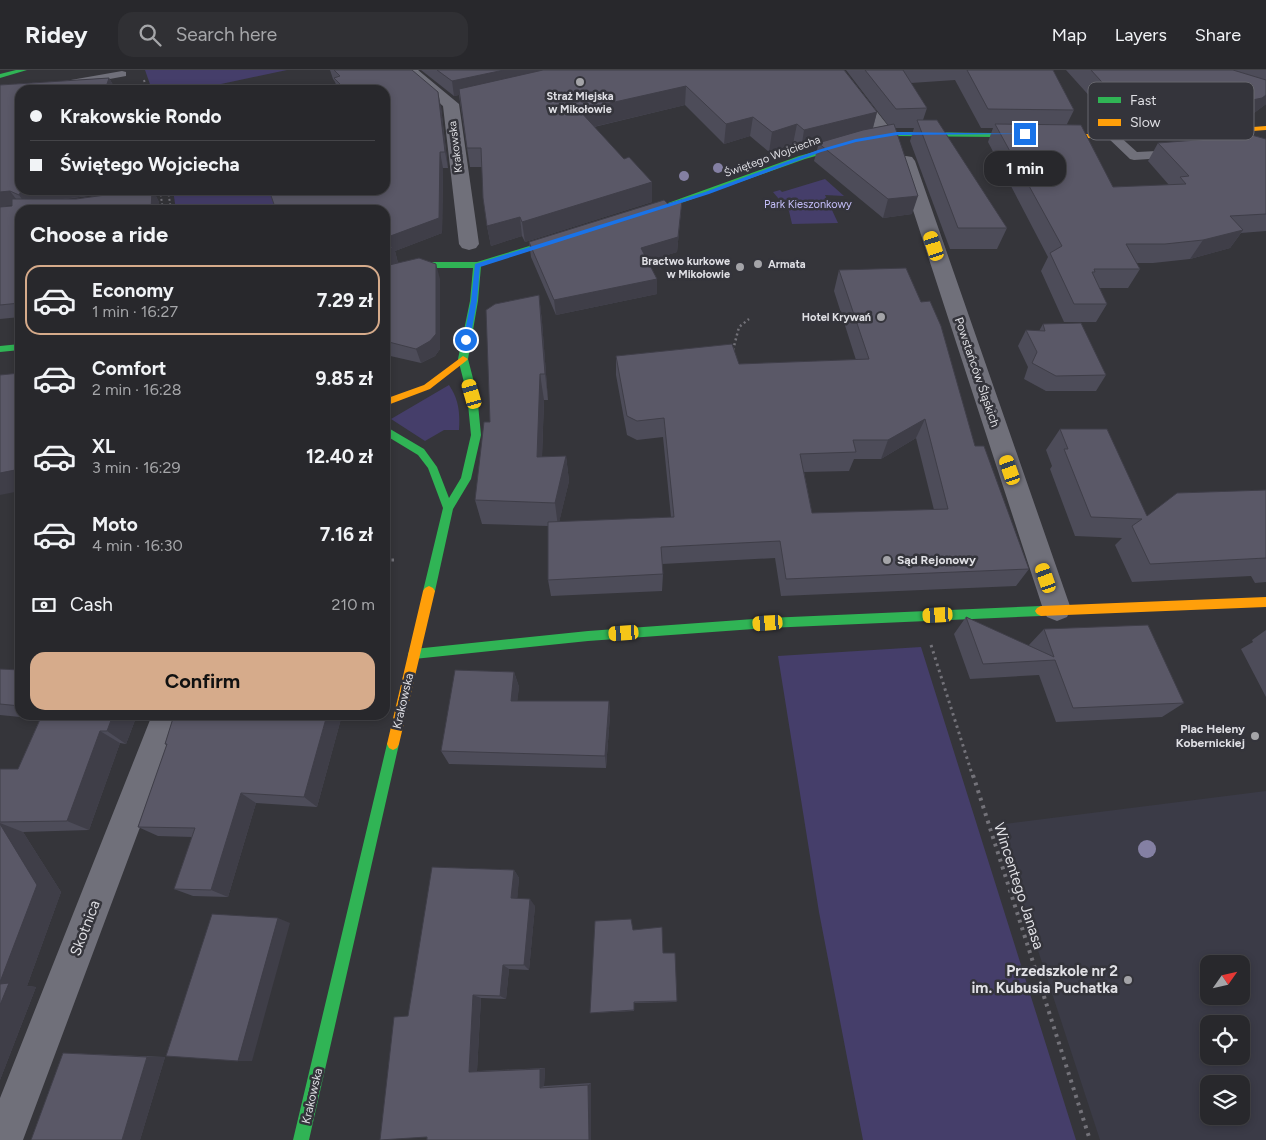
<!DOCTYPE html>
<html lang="en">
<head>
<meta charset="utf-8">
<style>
	body { margin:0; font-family:Figtree,sans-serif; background:#303034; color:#f1f3f6; height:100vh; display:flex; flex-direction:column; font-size:19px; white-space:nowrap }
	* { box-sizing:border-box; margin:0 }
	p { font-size:16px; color:#a5a6a9 }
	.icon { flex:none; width:28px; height:28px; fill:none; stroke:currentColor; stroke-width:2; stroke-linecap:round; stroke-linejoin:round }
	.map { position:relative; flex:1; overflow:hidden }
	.side { position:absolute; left:15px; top:135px; width:375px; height:515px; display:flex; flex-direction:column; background:#28282c; border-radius:15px; box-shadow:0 2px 8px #0003,0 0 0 1px #444448 }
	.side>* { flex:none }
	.banner { position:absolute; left:15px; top:15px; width:375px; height:110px; border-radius:15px; box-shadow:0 2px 8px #0003,0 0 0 1px #444448; display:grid; align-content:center; height:110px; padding:0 15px; background:#28282c }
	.needle { width:32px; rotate:56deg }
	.tools { position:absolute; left:1200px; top:885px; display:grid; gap:10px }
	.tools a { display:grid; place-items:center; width:50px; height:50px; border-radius:10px; background:#28282c; box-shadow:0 2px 8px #0003,0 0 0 1px #444448; font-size:25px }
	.end { position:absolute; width:22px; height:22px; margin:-11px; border:6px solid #1a73e8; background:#fff; box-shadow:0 0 0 2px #fff }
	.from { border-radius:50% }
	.bubble { position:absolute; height:35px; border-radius:15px; background:#28282c; box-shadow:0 2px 8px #0003,0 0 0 1px #444448; font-size:16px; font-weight:700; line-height:35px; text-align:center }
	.car { position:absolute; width:15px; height:30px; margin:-15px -8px; border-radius:6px; box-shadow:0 0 4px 1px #0007; background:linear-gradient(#f5c518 24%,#345 0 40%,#f5c518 0 76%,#345 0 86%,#f5c518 0) }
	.banner b { display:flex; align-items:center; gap:18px; height:48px; font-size:19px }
	.banner b+b { border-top:1px solid #444448 }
	.banner i { width:12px; height:12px; background:#f1f3f6 }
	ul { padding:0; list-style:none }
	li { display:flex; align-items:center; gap:15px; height:70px; margin:0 10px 8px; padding:0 5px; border:2px solid transparent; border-radius:15px }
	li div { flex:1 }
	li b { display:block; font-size:19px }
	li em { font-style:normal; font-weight:700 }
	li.selected { border-color:#d6ab8b }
	li>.icon { width:45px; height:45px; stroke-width:1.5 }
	h2 { padding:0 15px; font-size:22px; line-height:60px }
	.pay { display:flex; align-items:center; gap:12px; height:55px; padding:0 15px; font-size:19px }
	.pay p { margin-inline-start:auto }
	.button { display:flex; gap:10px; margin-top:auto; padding:10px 15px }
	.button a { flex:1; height:58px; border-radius:15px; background:#d6ab8b; color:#111; font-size:20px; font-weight:700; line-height:58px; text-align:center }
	header { display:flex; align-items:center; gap:30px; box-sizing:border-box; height:70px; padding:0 25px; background:#28282c; border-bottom:1px solid #444448 }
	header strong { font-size:24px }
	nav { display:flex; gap:28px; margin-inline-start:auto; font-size:18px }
	.search { width:350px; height:45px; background:#303034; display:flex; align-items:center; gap:12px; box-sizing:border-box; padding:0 18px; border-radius:15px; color:#a5a6a9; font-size:19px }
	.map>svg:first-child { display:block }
	.built { fill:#3b3b47; fill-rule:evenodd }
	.green { fill:#453e6a }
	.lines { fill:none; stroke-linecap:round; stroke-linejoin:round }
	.path-far3 { stroke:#737279; stroke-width:2; stroke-dasharray:2 2.5; stroke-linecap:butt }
	.path-far2 { stroke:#737279; stroke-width:2.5; stroke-dasharray:2 3; stroke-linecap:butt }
	.path-far1 { stroke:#737279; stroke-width:3; stroke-dasharray:2.5 4; stroke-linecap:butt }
	.path { stroke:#737279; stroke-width:4; stroke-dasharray:3 5; stroke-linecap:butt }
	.lane { fill:#70707a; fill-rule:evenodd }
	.street { fill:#70707a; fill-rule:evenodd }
	.fast { fill:#30b455; fill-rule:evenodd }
	.slow { fill:#ff9f0a; fill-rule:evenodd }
	.tree { fill:#8480a3 }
	.wall { fill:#4d4c59; fill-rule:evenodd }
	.shaded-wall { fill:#3f3e48 }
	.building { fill:#5a5867; stroke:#3f3e48; fill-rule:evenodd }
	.route { fill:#1a73e8 }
	.poi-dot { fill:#a4a4a8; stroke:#34343b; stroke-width:2 }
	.labels { text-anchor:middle; stroke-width:5; stroke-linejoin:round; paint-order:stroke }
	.far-poi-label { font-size:11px; font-weight:bold; fill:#dfdfe4; stroke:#34343b; text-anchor:end }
	.far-street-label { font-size:11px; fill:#dfdfe4; stroke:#34343b }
	.far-park-label { font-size:11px; fill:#c4bef9; stroke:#34343b }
	.street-label { font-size:12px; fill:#dfdfe4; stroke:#34343b }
	.poi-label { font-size:12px; font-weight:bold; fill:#dfdfe4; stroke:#34343b; text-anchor:start }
	.near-street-label { font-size:15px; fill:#dfdfe4; stroke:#34343b }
	.near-poi-label { font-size:15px; font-weight:bold; fill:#dfdfe4; stroke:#34343b; text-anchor:end }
	.key { fill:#34343b; stroke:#67676e; stroke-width:1 }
	.key-label { font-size:14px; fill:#dfdfe4 }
</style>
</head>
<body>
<header>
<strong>Ridey</strong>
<div class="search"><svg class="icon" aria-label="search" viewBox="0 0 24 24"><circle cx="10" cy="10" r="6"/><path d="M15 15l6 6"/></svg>Search here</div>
<nav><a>Map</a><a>Layers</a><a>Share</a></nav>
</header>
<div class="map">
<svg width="1266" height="1070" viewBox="0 0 1266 1070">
	<rect width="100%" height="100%" fill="#35353a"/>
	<!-- built -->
	<path class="built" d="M1266,721V1070H1100L997,755ZM1209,894H1241V926H1209ZM1209,954H1241V986H1209ZM1209,1014H1241V1046H1209Z"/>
	<!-- green -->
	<path class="green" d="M145,0H287L221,14L222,20H152Z
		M825,109L844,126L825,125L838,153L792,154L789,141L773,122L780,120L782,122Z
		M173,120H287L277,140H176Z
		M449,315C459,330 460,342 459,360H444L425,371L391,349Z
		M921,577L1076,1070H863L819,842L778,586Z"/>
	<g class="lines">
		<!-- path-far3 -->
		<path class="path-far3" d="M144,10L147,20
			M160,120L163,140
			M168,120L171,140
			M153,124L160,123"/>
		<!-- path-far2 -->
		<path class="path-far2" d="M733,280L739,257L749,249"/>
		<!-- path-far1 -->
		<path class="path-far1" d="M385,490H396
			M931,575L973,707"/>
		<!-- path -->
		<path class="path" d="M973,705L1090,1070"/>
		<!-- lane -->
		<path class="lane" d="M122,1L126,2V6L50,20H25L31,17Z
			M1193,61L1197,63L1210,79L1212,82L1210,85L1134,90L1130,89L1107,67L1113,63L1117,64L1137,82L1197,79L1187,65Z"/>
		<!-- street -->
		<path class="street" d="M400,0H418L459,34L479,174L476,178L469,180L462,178L459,174L443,36Z
			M828,0H844L889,57L886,61H874Z
			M906,86L912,87L915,91L1071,539L1067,547L1057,551L1047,547L1043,539L897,91L900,87Z
			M152,645H182L23,1070H0V1028Z"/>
		<!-- fast -->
		<path class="fast" d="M16,0H27L0,8V4Z
			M897,62L1085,64L1089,66L1085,68L897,66L865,72L805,89L650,144L643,142L799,86L865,68Z
			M562,166L569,168L481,196L478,231L468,289L477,324L481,365L471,409L453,439L435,521L433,524H425L423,521L443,438L428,398L418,385L385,365V356L424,379L437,397L449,428L461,408L471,365L467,324L458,289L470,231L473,198H423L385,207V201L423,192H477Z
			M20,274V280L0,282V276Z
			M1041,536L1045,538L1047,541L1045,544L1041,546L768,558L588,571L414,589L410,588L408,584L410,580L414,579L588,561L768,548Z
			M393,668L397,670L399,674L309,1070H293L387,674L389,670Z"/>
		<!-- slow -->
		<path class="slow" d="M1266,56V60L1148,69L1085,68L1081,66L1085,64L1148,65Z
			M463,286L468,289L466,291L430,319L385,336V329L424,315Z
			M429,516L433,518L435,521L399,674L397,678L393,680L389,678L387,674L423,521L425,518Z
			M1266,527V537L1041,546L1037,544L1035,541L1037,538L1041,536Z"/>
	</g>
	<!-- trees -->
	<g class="tree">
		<circle cx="718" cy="98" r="5"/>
		<circle cx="684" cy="106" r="5"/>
		<circle cx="1147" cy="779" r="9"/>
	</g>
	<!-- wall -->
	<path class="wall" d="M330,0H412L441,37L448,98H443L442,163L395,181L398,193L440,209V279L435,286L421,293L386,285L385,289V20H338L335,12L333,9Z
		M421,0H844L877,42L873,58L888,55L846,0H1053L1074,40L1067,54L1113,117L1169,115L1148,91L1158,73L1266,69V161L1241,163L1230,178L1190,189L1153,193H1136L1140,199L1128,218H1099L1107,234L1096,252H1064L1041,201L1048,187L988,72L993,58H981L955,10L911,13L927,38L923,50L1007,158L997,179H950L910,71L914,58H895L912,144L883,148L814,91L818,76L801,80L793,74L769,82L750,66L724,74L685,35L594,57L652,132L525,172L522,166L491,176L487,156L482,97H470L467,78L459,25L454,26Z
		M1066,0H1266V34L1250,46L1202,56L1148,60H1120Z
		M109,8L116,20H20V120H153L159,132L20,140V247L0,249V137L12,136L0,15ZM135,120L76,129H65Z
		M682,130L677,182L648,191L657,224L556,245L531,187L529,172Z
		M839,200L975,376L1029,499L1016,516L781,526L775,488L662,494L663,504L662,521L551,526L548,510V456L482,454L475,430L539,225L542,252L548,330H544L542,387L566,386L569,411L559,452L671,447L663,367L637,370L627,365L616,305V286L739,294L856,290L834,221ZM916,368L934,440L812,443L804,402L849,401L854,389H881Z
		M1043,254L1106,305L1096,321H1046L1024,309L1028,297L1018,276L1026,260L1039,261Z
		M1060,359L1147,446L1266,420V512L1255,513L1251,506L1132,512L1115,475L1122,468L1075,466L1050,399L1052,396L1046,380Z
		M966,547L1028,576L1044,559L1184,633L1162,647L1056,652L1039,605L970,609L954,564Z
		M1266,560V627L1241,579L1253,572L1252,570Z
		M0,599L20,600V645H137L126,674L120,673L89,760L23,762L61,822L27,916L36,917L0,1010V699H18L40,649L0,645Z
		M514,602L519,617L517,631H609L610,645L606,698L449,694L441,681Z
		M174,645H342L317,737L256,733L228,827L193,826L174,819L192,767L158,766L138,757L167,675L165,674Z
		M514,800L519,808L517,828L535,836L529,900L509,899L506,929L481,928L477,1001L545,998L544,1016L591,1013V1070H427L408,946Z
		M633,860L663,883L677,931L676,932L634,933V941L590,943Z
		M63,983L165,987L140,1070H31Z"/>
	<!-- shaded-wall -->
	<path class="shaded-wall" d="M504,0H553V4L454,26L452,11Z
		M109,8L116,20H105Z
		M686,16L685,35L580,60L579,40Z
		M438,22L441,37L448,98L445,82Z
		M1266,25V34L1250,46L1202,56L1213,38Z
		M877,42L872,61L818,73V76L801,80L804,60Z
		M753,47L750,66L724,74L726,54Z
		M797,54L793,74L769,82L772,62Z
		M440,82L443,98L442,163L395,181L398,193L385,196V168Z
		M652,112V132L525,172L522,152Z
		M25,120H135L38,132L28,138L19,125L21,121Z
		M152,120H153L159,132V140H151Z
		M10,121L20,134L0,137V122Z
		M918,126L912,144L883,148L888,129Z
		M682,130L677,182L641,193V178Z
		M520,147L522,166L491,176L487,156Z
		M1243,160L1230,178L1190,189L1203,170Z
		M436,194L440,209V279L435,286L421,293L416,279Z
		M657,209V224L556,245L554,230Z
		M539,225L542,252L548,330L545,304Z
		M540,304L544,330L541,412L537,387Z
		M925,349L916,368L881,389L888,370Z
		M566,386L569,411L558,457L555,433Z
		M20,399V421L0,425V403Z
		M514,602L519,617L516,645L511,631Z
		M609,631L610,645L606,698L605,686Z
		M113,645H137L126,674L107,661Z
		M327,645H342L317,737L304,727Z
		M100,661L120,673L89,760L67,751Z
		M241,723L256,733L228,827L211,820Z
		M0,753L23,762L61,822L27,916L36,917L0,1010Z
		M514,800L519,808L517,835L511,828Z
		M530,829L535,836L529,900L524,895Z
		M278,848L290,853L252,991H238Z
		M503,895L509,899L506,929L500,926Z
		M473,925L481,928L477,1001L469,1002Z
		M147,987H165L140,1070H122Z
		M545,998L544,1016L540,1018V999Z
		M591,1013V1070H589L588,1015Z"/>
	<!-- building -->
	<path class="building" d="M334,0H412L438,22L445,82H440L439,148L385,168V140H276L269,120H385V20H346L334,8L340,6Z
		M437,0H504L452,11Z
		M543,0H844L877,42L804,60L797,54L772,62L753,47L726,54L686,16L579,40L624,89L629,87L652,112L522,152L520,147L487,156L483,128L481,78H467L459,19Z
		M865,0H903L927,38L896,39Z
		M967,0H1053L1074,40L988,39Z
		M1091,0H1233L1266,10V25L1262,28L1213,38L1158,42H1129Z
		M109,8L105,20H20V120H25L21,121L19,125L10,121L0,122V15Z
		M917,50H937L1007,158H958Z
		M894,54L918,126L888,129L818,73L863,60Z
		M995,54L1081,55L1113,117L1186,114L1180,107L1189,106L1158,73L1222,68L1225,64H1248L1266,69V144L1230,146L1243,160L1203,170L1165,174H1126L1140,199H1094L1095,202H1092L1107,234H1074L1050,183L1062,176Z
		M135,120H152L151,140H20V233L0,235V137L12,136V129H76L135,121Z
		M664,130L668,134L682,130L678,167L641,178L657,209L554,230L529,172Z
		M385,175L394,178L385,180Z
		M419,188L436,194V264L430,271L416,279L385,271V196Z
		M906,198L921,232L930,231L941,256L975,376H984L1029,499L786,509L780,471L661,477L663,504L548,510V452L674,447L664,348L637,351L627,346L616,286L732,274L739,294L869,289L839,200ZM925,349L948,439L812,443L800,384L856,382L853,370H888Z
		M539,225L545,304H540L537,387L566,386L555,433L475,430L484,352H490L486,240L495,234Z
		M1081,253L1106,305L1056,306L1032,293L1037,282L1026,260L1045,261L1043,254Z
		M20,303V399L0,403V305Z
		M1060,359H1107L1147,446L1177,423L1266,420V488L1150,494L1132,456L1142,449L1091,447L1064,379H1068Z
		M966,547L1054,587L1044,559L1148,555L1184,633L1073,638L1055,590L983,594Z
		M0,599L20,600V636L0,634Z
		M455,600L514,602L511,631H609L605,686L441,681Z
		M42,645H113L107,661H100L67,751L0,752V699H18Z
		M174,645H327L304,727L241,723L211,820L174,819L195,758L138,757L167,674H165Z
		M0,754L37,815L0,912Z
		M432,797L514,800L511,828L530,829L524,895H503L500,926L473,925L469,1002L540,999V1018L588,1015L589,1070H427V1067L380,1070L394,947L408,946Z
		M212,844L278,848L238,991L166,986Z
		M631,849L633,860L662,857L663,883H675L677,931L634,932V940L590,943L595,851Z
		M9,913L0,935V914Z
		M63,983L147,987L122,1070H31Z"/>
	<!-- route -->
	<path class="route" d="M897,62L1028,64L897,65L856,72L821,82L709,124L480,197L477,231L470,270L466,272L463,270L471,231L475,194L705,122L818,80L856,69Z"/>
	<!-- markers -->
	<g class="poi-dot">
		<circle cx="580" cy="12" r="5"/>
		<circle cx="758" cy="194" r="5"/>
		<circle cx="740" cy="197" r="5"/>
		<circle cx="881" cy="247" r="5"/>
		<circle cx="887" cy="490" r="5"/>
		<circle cx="1255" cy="666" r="5"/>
		<circle cx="1128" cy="910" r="5"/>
	</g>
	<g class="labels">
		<!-- far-poi labels -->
		<g class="far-poi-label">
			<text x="580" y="30" text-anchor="middle">Straż Miejska<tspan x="580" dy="13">w Mikołowie</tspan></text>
			<text x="730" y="195">Bractwo kurkowe<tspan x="730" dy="13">w Mikołowie</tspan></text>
			<text x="768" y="198" text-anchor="start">Armata</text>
			<text x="871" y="251">Hotel Krywań</text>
		</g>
		<!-- far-street labels -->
		<g class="far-street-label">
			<text transform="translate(455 77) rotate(-97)" y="4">Krakowska</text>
			<text transform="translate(772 86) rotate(-20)" y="4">Świętego Wojciecha</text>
		</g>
		<!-- far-park labels -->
		<g class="far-park-label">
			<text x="808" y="138">Park Kieszonkowy</text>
		</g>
		<!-- street labels -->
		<g class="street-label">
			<text transform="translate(977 302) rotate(71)" y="4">Powstańców Śląskich</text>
			<text transform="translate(403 631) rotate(-77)" y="4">Krakowska</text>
			<text transform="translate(312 1026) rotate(-77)" y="4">Krakowska</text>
		</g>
		<!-- poi labels -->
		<g class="poi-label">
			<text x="897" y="494">Sąd Rejonowy</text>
			<text x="1245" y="663" text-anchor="end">Plac Heleny<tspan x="1245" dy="14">Kobernickiej</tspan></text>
		</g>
		<!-- near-street labels -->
		<g class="near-street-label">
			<text transform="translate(1019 816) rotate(72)" y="5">Wincentego Janasa</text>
			<text transform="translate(85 858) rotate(-69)" y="5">Skotnica</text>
		</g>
		<!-- near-poi labels -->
		<g class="near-poi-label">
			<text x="1118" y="906">Przedszkole nr 2<tspan x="1118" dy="17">im. Kubusia Puchatka</tspan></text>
		</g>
	</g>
	<!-- legend -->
	<rect x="1088" y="12" width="166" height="58" rx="8" class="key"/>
	<rect x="1098" y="27" width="23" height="6" fill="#30b455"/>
	<rect x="1098" y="49" width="23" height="7" fill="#ff9f0a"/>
	<g class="key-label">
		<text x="1130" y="35">Fast</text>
		<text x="1130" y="57">Slow</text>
	</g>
</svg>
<div class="tools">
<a><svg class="needle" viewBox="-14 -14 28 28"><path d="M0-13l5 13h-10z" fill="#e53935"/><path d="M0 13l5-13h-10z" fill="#a5a6a9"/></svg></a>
<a><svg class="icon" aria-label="locate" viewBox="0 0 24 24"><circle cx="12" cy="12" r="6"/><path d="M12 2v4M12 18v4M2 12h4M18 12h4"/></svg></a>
<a><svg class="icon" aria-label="layers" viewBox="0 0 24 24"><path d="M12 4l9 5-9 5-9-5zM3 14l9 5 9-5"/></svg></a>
</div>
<i class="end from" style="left:466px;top:270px"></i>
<i class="end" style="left:1025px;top:64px"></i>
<div class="bubble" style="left:984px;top:81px;width:82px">1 min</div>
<i class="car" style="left:934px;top:176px;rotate:342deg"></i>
<i class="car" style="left:472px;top:324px;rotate:344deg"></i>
<i class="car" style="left:1010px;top:400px;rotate:341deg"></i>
<i class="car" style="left:1046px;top:508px;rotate:341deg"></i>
<i class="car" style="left:938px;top:545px;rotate:267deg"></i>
<i class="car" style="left:768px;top:553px;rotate:266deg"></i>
<i class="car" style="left:624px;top:563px;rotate:266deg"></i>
<div class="banner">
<b><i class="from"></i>Krakowskie Rondo</b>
<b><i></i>Świętego Wojciecha</b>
</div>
<section class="side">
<h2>Choose a ride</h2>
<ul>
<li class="selected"><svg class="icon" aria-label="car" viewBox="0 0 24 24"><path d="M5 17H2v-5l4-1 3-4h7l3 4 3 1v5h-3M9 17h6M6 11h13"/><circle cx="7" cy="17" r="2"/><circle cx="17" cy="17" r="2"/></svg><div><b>Economy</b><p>1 min · 16:27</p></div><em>7.29 zł</em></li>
<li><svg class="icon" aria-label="car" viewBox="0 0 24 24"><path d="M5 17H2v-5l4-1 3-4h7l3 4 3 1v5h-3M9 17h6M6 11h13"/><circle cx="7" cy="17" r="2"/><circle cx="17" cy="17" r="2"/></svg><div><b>Comfort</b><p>2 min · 16:28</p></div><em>9.85 zł</em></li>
<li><svg class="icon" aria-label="car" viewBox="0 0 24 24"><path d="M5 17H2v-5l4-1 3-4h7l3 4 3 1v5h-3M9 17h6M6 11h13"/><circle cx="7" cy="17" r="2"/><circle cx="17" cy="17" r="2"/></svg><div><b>XL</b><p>3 min · 16:29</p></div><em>12.40 zł</em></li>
<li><svg class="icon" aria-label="car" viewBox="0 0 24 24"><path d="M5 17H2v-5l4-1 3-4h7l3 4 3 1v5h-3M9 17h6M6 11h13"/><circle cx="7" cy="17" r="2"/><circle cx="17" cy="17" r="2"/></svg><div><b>Moto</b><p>4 min · 16:30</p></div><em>7.16 zł</em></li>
</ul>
<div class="pay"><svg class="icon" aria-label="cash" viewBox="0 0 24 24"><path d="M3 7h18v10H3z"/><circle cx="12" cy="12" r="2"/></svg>Cash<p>210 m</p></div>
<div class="button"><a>Confirm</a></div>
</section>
</div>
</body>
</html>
